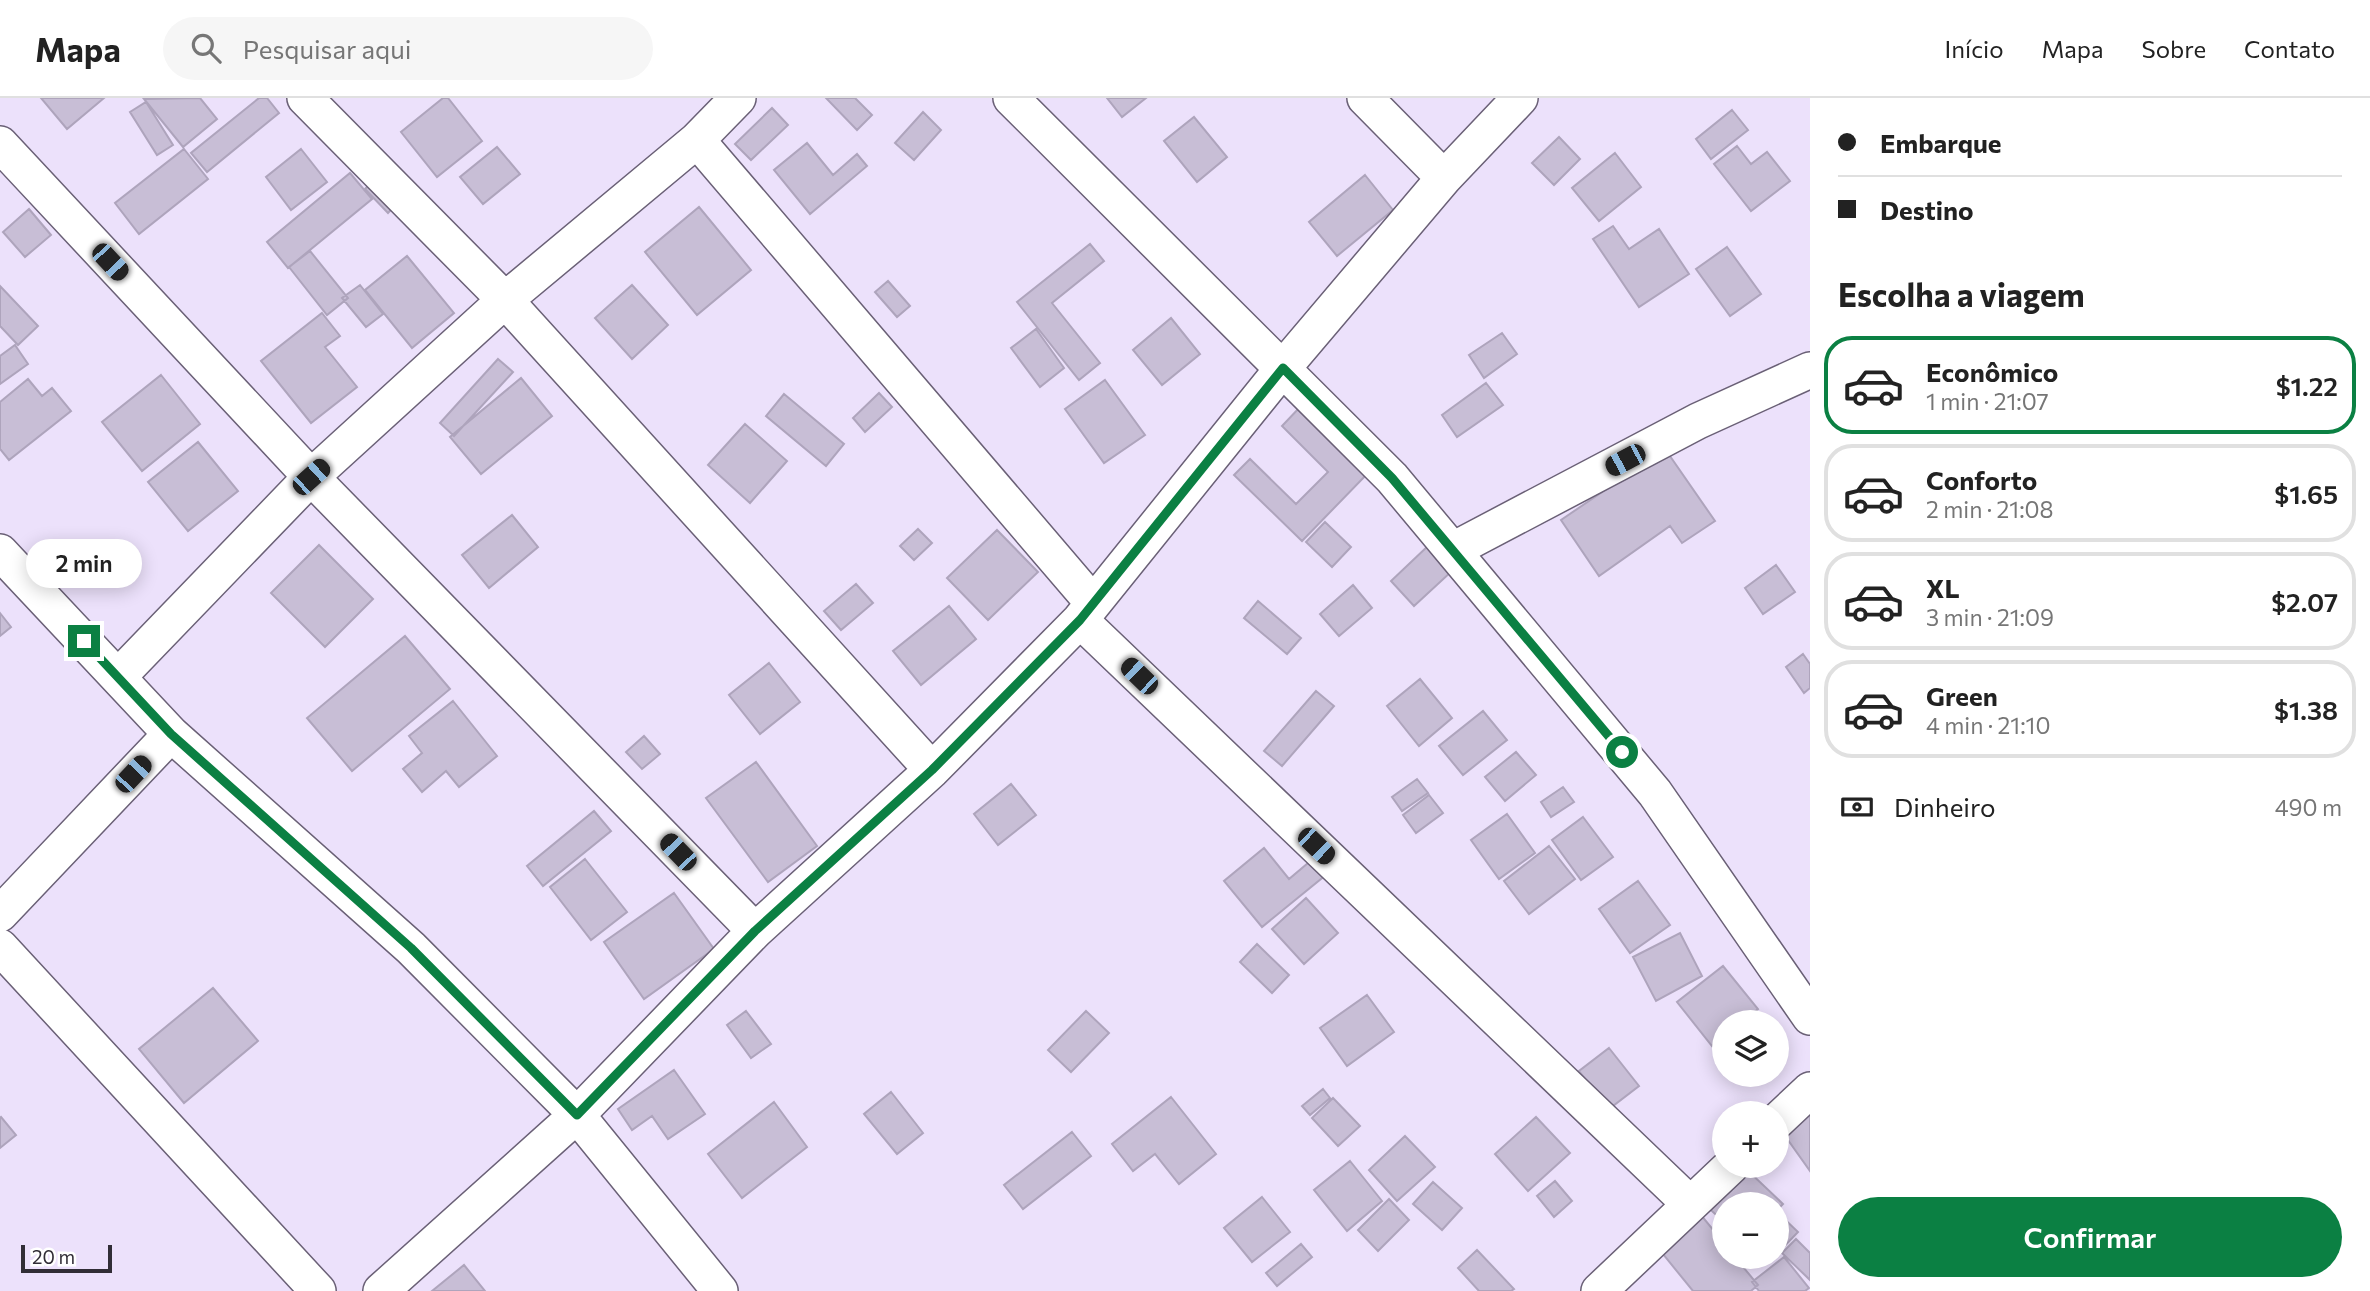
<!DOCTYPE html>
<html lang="pt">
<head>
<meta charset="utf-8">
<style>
	body { margin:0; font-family:Commissioner,sans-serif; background:#f6f6f6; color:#222; height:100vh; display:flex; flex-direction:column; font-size:26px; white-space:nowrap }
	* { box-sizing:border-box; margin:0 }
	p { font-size:23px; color:#767676 }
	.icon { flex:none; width:38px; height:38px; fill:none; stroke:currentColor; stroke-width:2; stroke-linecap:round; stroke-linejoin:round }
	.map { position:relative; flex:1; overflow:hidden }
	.sheet { display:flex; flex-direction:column; background:#fff; width:560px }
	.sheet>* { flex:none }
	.top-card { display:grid; align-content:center; height:154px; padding:0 28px; background:#fff }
	.fabs { position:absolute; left:1712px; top:912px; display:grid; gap:14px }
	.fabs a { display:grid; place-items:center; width:77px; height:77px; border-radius:50%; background:#fff; box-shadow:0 4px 18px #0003; font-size:35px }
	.scale { position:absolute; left:21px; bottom:18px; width:91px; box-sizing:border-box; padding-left:7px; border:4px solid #312d36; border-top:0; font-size:19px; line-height:24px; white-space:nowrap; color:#312d36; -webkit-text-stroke:5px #fff; paint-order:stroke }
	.end { position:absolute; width:32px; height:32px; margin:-16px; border:9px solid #0b8043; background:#fff; box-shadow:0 0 0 4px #fff }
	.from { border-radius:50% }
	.bubble { position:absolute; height:49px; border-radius:24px; background:#fff; box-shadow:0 4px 18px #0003; font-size:23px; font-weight:600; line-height:49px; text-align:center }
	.car { position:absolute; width:21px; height:42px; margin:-21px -10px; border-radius:9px; box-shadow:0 0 5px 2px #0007; background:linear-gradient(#222 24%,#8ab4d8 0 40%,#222 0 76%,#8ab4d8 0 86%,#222 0) }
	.top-card b { display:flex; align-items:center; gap:24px; height:66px; font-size:26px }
	.top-card b+b { border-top:2px solid #e0e0e0 }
	.top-card i { width:18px; height:18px; background:#222 }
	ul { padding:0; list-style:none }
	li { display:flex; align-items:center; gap:21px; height:98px; margin:0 14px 10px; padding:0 14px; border:4px solid #e0e0e0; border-radius:28px }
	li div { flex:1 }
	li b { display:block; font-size:26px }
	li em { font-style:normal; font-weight:600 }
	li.selected { border-color:#0b8043 }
	li>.icon { width:63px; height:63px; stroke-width:1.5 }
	h2 { padding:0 28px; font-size:32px; line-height:84px }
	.pay { display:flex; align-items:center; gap:18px; height:77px; padding:0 28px; font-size:26px }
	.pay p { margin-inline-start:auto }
	.cta { display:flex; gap:14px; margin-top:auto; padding:14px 28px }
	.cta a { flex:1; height:80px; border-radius:42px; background:#0b8043; color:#fff; font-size:28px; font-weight:600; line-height:80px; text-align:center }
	header { display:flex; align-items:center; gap:42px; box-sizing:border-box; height:98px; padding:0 35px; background:#fff; border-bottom:2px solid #e0e0e0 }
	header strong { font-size:33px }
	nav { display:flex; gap:38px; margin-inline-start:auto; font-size:24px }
	.search { width:490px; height:63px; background:#f6f6f6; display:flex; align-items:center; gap:18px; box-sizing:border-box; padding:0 24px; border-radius:38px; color:#767676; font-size:26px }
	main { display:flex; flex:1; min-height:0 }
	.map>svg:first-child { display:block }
	.building { fill:#c8bed6; stroke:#aea4bc; stroke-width:2 }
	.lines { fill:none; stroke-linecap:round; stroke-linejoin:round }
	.minor-casing { stroke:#6a6076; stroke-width:38 }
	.minor { stroke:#fff; stroke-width:35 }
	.route { stroke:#0b8043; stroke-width:9 }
</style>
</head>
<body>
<header>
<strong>Mapa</strong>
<div class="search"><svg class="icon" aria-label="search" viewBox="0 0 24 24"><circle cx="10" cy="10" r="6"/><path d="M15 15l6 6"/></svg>Pesquisar aqui</div>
<nav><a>Início</a><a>Mapa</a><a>Sobre</a><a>Contato</a></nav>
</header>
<main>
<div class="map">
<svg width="1810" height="1193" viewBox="0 0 1810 1193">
	<rect width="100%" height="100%" fill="#ece1fb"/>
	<!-- building -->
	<path class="building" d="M41,0H104L67,31Z
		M200,0L217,21L183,49L144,1Z
		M259,0H267L279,15L207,74L191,55Z
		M443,0H448L482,43L437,79L401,34Z
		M826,0H855L872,17L857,32Z
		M1107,0H1146L1122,19Z
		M146,4L173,47L157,57L130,14Z
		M772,10L788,27L751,62L735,46Z
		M1732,12L1748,32L1711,61L1696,41Z
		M923,14L941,32L914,62L895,45Z
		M1194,19L1227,59L1197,84L1164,43Z
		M1559,39L1580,61L1554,87L1532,65Z
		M807,45L833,77L857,56L867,68L810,116L774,72Z
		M1737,48L1751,66L1767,54L1790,83L1751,113L1714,66Z
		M497,49L520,76L483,106L460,79Z
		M184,51L208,81L139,136L115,105Z
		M301,51L327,84L291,112L266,79Z
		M1615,55L1641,89L1599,123L1572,90Z
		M350,75L372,101L288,170L267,144Z
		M1365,77L1393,112L1337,158L1309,124Z
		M376,80L399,103L388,115L365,91Z
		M699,109L751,172L697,217L645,154Z
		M29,111L51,137L25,159L3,134Z
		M1613,128L1629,151L1659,131L1689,176L1639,209L1593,141Z
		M1090,146L1104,163L1052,205L1100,265L1079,282L1017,204Z
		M1727,149L1761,196L1730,218L1696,171Z
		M310,153L348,200L327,217L289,169Z
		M407,158L454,215L412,250L365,192Z
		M888,183L910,208L897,219L875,194Z
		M360,187L383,216L366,229L342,200Z
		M632,187L668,227L632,261L595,220Z
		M0,188L38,228L18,247L0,228Z
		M322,215L340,238L325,249L357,289L311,325L261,263Z
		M1171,220L1200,256L1162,287L1133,252Z
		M1036,231L1064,270L1040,289L1011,250Z
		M1502,235L1517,256L1484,280L1469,257Z
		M15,247L28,266L0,286V258Z
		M498,261L513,274L454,338L440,325Z
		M161,277L200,326L142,373L102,324Z
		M521,280L552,318L481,376L450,339Z
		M28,281L42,298L52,290L71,313L9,362L0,351V304Z
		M1105,282L1145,337L1104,365L1065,311Z
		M1486,285L1503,307L1457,339L1442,317Z
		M879,295L892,309L865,334L853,320Z
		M784,296L844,346L826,368L766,318Z
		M1302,307L1370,373L1302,443L1234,377L1250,361L1296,406L1328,374L1282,328Z
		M745,326L787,363L750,405L708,367Z
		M1654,335L1715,423L1682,445L1670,428L1599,478L1561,422L1633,373Z
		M198,344L238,393L188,433L148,384Z
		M512,417L538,449L489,490L462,457Z
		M1325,424L1351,449L1332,469L1306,444Z
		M918,431L932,445L914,462L900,448Z
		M997,432L1038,474L988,522L947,480Z
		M319,447L373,501L325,549L271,495Z
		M1429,447L1452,473L1414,508L1391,483Z
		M1776,467L1795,494L1763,516L1745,490Z
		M856,486L873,505L841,532L824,513Z
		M1353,487L1372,510L1339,538L1320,516Z
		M1258,503L1301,540L1287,556L1244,520Z
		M949,508L976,541L921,587L893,553Z
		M0,515L11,529L0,538Z
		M405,538L450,591L352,673L307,620Z
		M1803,556L1810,566V590L1804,595L1786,569Z
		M769,565L800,604L760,636L729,597Z
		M1420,581L1452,620L1419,648L1387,608Z
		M1316,593L1334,608L1282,668L1264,653Z
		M453,603L497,658L459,689L446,673L422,694L403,671L422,655L409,638Z
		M1483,613L1507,642L1463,677L1439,648Z
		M644,638L660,656L642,671L626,654Z
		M1516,654L1536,677L1505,703L1485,679Z
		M756,664L817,748L768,784L706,700Z
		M1417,681L1428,695L1402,713L1392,699Z
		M1011,686L1036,717L998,747L974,716Z
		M1563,689L1574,704L1551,719L1541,704Z
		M1429,697L1443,715L1416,735L1403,717Z
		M594,713L611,733L543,788L527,768Z
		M1507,716L1535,755L1499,781L1471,742Z
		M1583,719L1613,759L1581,782L1552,742Z
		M1549,748L1575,781L1529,816L1504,783Z
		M1264,750L1289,781L1314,760L1327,776L1262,829L1224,783Z
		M585,761L627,814L591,842L550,789Z
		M1638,783L1670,827L1630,855L1599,811Z
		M674,795L714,851L644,901L604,844Z
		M1306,800L1338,835L1304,866L1272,831Z
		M1680,835L1702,878L1656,903L1633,859Z
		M1257,846L1289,877L1272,895L1240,864Z
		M1723,868L1758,911L1742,924H1724V939L1712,948L1677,904Z
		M213,890L258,943L184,1005L139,951Z
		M1367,897L1394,934L1347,968L1320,930Z
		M746,913L771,946L751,960L727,927Z
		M1086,913L1109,935L1071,974L1048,952Z
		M1609,950L1639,988L1609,1011L1579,973Z
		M674,972L705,1016L668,1041L652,1018L632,1032L618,1011Z
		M1323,991L1330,1000L1310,1017L1302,1008Z
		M891,994L923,1035L897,1056L864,1016Z
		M1171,999L1216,1056L1179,1086L1155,1056L1133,1073L1112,1046Z
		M1333,1000L1360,1028L1338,1048L1312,1020Z
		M774,1004L807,1049L742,1100L708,1056Z
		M1810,1015V1073L1783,1035Z
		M1,1019L16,1037L0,1050V1020Z
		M1536,1019L1570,1055L1528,1093L1495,1056Z
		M1072,1034L1091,1058L1023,1111L1004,1087Z
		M1405,1038L1435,1069L1397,1103L1369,1072Z
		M1350,1063L1382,1103L1347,1133L1314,1092Z
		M1743,1068L1783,1106L1776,1113L1798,1134L1776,1157V1106H1724V1124L1702,1104Z
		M1555,1083L1572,1103L1554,1119L1537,1098Z
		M1433,1084L1462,1110L1442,1132L1413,1106Z
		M1262,1099L1290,1134L1252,1164L1224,1130Z
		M1389,1101L1409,1122L1378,1153L1358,1132Z
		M1696,1111L1724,1145V1158H1734L1758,1187L1751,1193H1693L1654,1145Z
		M1796,1141L1810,1155V1182L1782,1155Z
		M1301,1146L1312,1159L1277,1188L1266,1175Z
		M1477,1152L1514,1191L1511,1193H1479L1458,1170Z
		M1784,1159L1809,1190L1805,1193H1759L1752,1184Z
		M464,1167L485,1193H432Z"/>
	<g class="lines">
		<!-- minor casing -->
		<g class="minor-casing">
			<path id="minor" d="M305,0L505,202L932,672
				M1011,0L1392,380L1655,695L1810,919
				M1365,0L1444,80
				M697,42L1093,505
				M0,46L311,379L755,833
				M1453,452L1698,323L1810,272
				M0,454L171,636L411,850L577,1017L720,1193
				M1080,522L1690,1106
				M118,579L311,379L505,202L697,42L738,0
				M0,816L171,636
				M0,849L318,1193
				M1776,1024L1810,992
				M381,1193L577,1017L755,833L932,672L1080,522L1283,270L1444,80L1520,0
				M1599,1193L1731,1068"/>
		</g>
		<!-- minor -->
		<use href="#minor" class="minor"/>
	</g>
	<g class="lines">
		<!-- route -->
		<path class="route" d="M84,543L171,636L411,850L577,1017L755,833L932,672L1080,522L1283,270L1392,380L1622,654"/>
	</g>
</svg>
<div class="fabs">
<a><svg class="icon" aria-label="layers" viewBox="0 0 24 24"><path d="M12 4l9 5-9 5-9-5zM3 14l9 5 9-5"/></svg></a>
<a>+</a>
<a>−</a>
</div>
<div class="scale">20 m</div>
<i class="end from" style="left:1622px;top:654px"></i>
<i class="end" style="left:84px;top:543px"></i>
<div class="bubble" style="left:26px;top:441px;width:116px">2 min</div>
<i class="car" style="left:110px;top:164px;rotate:137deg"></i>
<i class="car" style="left:1625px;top:362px;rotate:242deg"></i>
<i class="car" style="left:311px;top:379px;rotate:48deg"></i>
<i class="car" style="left:1139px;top:578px;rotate:314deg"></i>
<i class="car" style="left:133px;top:676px;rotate:43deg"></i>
<i class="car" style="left:1316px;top:748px;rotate:134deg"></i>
<i class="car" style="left:678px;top:754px;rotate:316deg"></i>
</div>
<section class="sheet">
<div class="top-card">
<b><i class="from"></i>Embarque</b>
<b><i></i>Destino</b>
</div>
<h2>Escolha a viagem</h2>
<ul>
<li class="selected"><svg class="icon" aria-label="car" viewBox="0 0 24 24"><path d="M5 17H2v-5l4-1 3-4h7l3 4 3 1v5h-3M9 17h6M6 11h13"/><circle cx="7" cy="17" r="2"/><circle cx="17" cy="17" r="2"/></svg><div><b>Econômico</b><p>1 min · 21:07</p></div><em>$1.22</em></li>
<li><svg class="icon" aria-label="car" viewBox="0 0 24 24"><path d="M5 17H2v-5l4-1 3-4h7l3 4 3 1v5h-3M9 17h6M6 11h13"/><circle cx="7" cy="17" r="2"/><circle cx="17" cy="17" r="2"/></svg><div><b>Conforto</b><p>2 min · 21:08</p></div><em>$1.65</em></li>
<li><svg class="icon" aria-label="car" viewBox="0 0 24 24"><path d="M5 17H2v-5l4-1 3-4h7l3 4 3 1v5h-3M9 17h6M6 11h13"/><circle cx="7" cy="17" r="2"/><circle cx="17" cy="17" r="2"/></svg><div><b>XL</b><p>3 min · 21:09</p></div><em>$2.07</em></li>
<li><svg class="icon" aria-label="car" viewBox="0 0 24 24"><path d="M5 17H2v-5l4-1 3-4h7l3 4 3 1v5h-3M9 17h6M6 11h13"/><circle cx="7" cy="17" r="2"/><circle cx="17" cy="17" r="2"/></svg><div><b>Green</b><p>4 min · 21:10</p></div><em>$1.38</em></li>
</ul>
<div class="pay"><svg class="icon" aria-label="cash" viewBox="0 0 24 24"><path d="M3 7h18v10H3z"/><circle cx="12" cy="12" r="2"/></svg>Dinheiro<p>490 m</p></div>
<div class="cta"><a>Confirmar</a></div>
</section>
</main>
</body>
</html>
